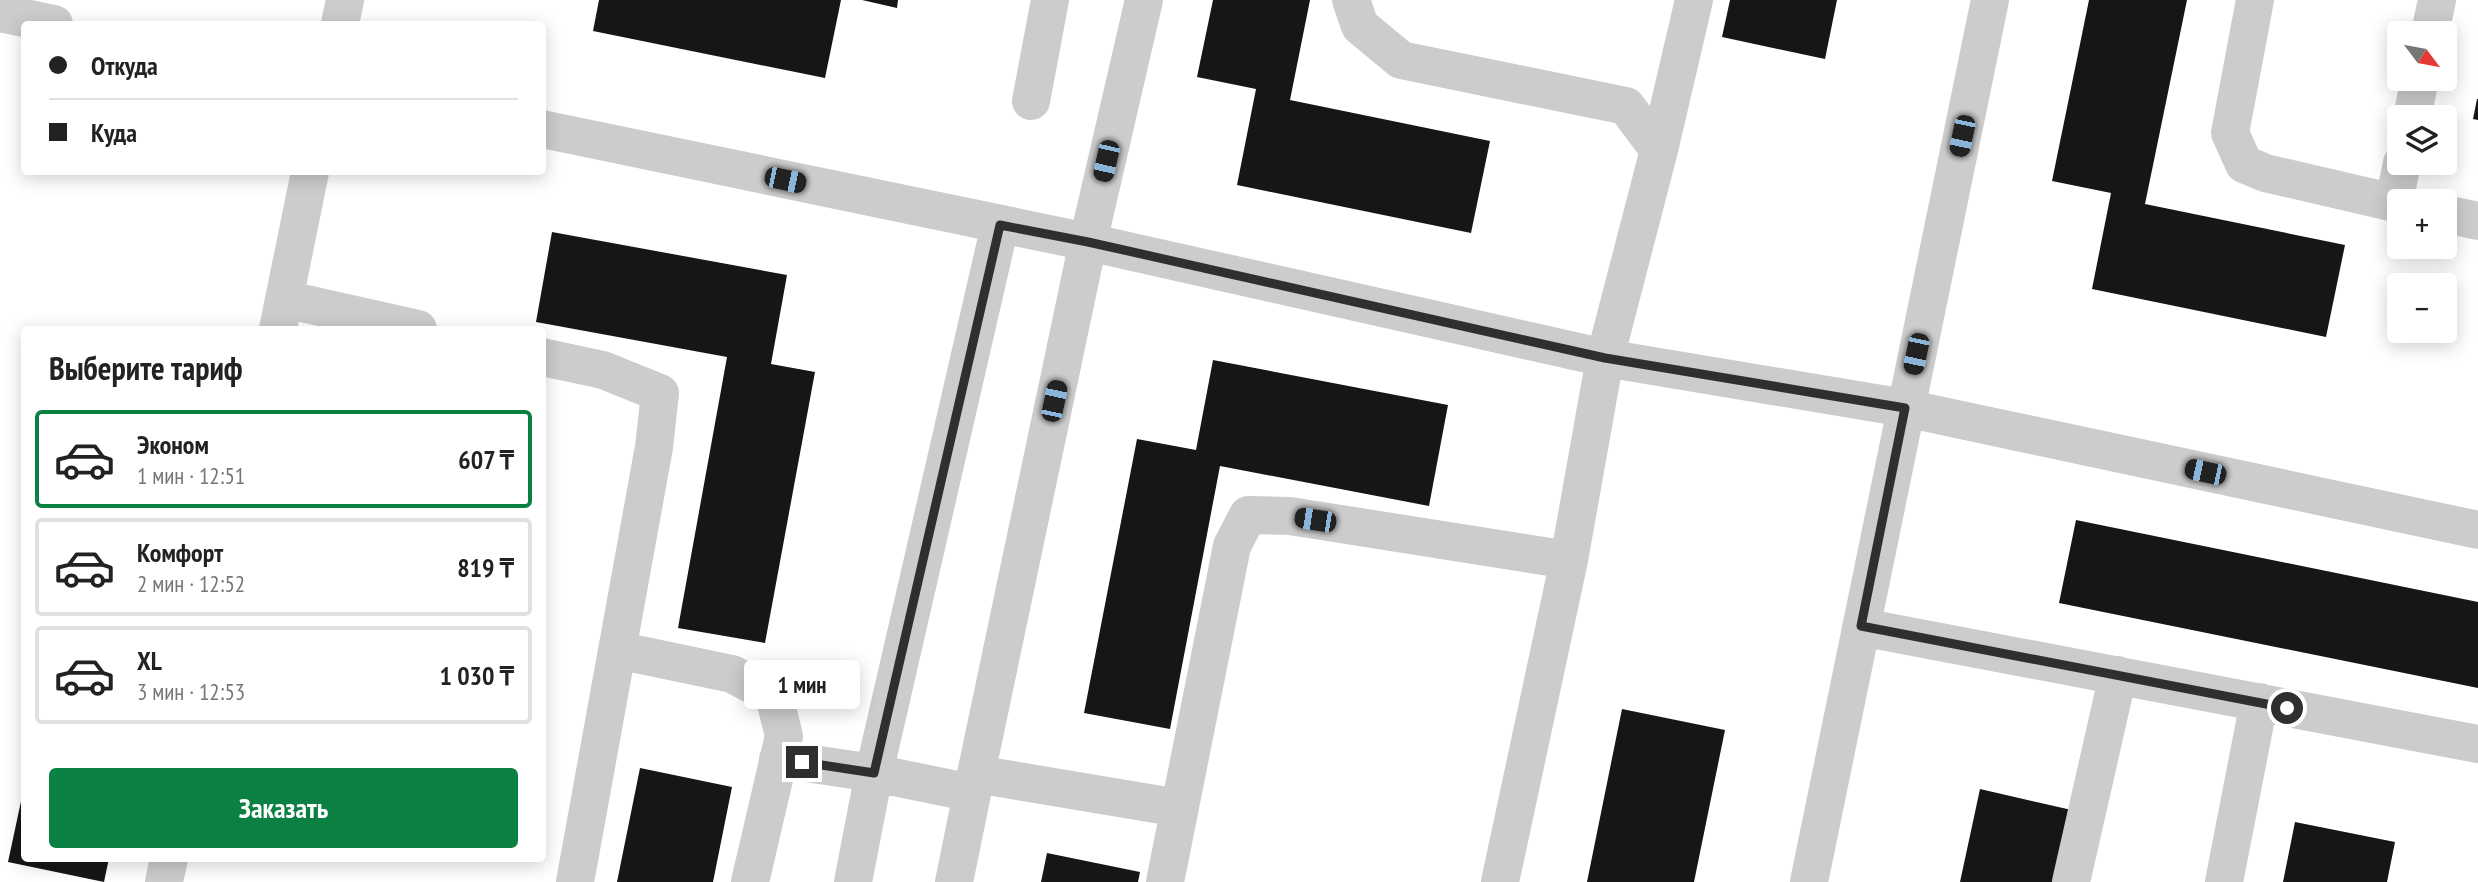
<!DOCTYPE html>
<html lang="ru">
<head>
<meta charset="utf-8">
<style>
	body { margin:0; font-family:"PT Sans Narrow",sans-serif; background:#f6f6f6; color:#222; height:100vh; display:flex; flex-direction:column; font-size:26px; white-space:nowrap }
	* { box-sizing:border-box; margin:0 }
	p { font-size:23px; color:#767676 }
	.icon { flex:none; width:38px; height:38px; fill:none; stroke:currentColor; stroke-width:2; stroke-linecap:round; stroke-linejoin:round }
	.map { position:relative; flex:1; overflow:hidden }
	.side { position:absolute; left:21px; top:326px; width:525px; height:536px; display:flex; flex-direction:column; background:#fff; border-radius:7px; box-shadow:0 4px 18px #0003 }
	.side>* { flex:none }
	.banner { position:absolute; left:21px; top:21px; width:525px; height:154px; border-radius:7px; box-shadow:0 4px 18px #0003; display:grid; align-content:center; height:154px; padding:0 28px; background:#fff }
	.needle { width:46px; rotate:122deg }
	.buttons { position:absolute; left:2387px; top:21px; display:grid; gap:14px }
	.buttons a { display:grid; place-items:center; width:70px; height:70px; border-radius:7px; background:#fff; box-shadow:0 4px 18px #0003; font-size:35px }
	.end { position:absolute; width:32px; height:32px; margin:-16px; border:9px solid #2f2f2f; background:#fff; box-shadow:0 0 0 4px #fff }
	.from { border-radius:50% }
	.bubble { position:absolute; height:49px; border-radius:7px; background:#fff; box-shadow:0 4px 18px #0003; font-size:23px; font-weight:600; line-height:49px; text-align:center }
	.car { position:absolute; width:21px; height:42px; margin:-21px -10px; border-radius:9px; box-shadow:0 0 5px 2px #0007; background:linear-gradient(#222 24%,#8ab4d8 0 40%,#222 0 76%,#8ab4d8 0 86%,#222 0) }
	.banner b { display:flex; align-items:center; gap:24px; height:66px; font-size:26px }
	.banner b+b { border-top:2px solid #e0e0e0 }
	.banner i { width:18px; height:18px; background:#222 }
	ul { padding:0; list-style:none }
	li { display:flex; align-items:center; gap:21px; height:98px; margin:0 14px 10px; padding:0 14px; border:4px solid #e0e0e0; border-radius:7px }
	li div { flex:1 }
	li b { display:block; font-size:26px }
	li em { font-style:normal; font-weight:600 }
	li.on { border-color:#0b8043 }
	li>.icon { width:63px; height:63px; stroke-width:1.5 }
	h2 { padding:0 28px; font-size:32px; line-height:84px }
	.button { display:flex; gap:14px; margin-top:auto; padding:14px 28px }
	.button a { flex:1; height:80px; border-radius:7px; background:#0b8043; color:#fff; font-size:28px; font-weight:600; line-height:80px; text-align:center }
	.map>svg:first-child { display:block }
	.building { fill:#161616 }
	.lines { fill:none; stroke-linecap:round; stroke-linejoin:round }
	.minor { stroke:#ccc; stroke-width:38 }
	.route { stroke:#2f2f2f; stroke-width:9 }
</style>
</head>
<body>
<div class="map">
<svg width="2478" height="882" viewBox="0 0 2478 882">
	<rect width="100%" height="100%" fill="#fff"/>
	<!-- building -->
	<path class="building" d="M599,0H841L825,78L593,31Z
		M862,0H898L897,8Z
		M1213,0H1310L1290,100L1490,141L1471,233L1237,185L1256,89L1197,77Z
		M1730,0H1837L1825,59L1722,37Z
		M2089,0H2187L2145,204L2345,245L2326,337L2092,289L2111,193L2052,181Z
		M2477,99H2478V120L2473,119Z
		M552,232L787,275L771,364L815,372L765,643L678,628L727,357L536,322Z
		M1213,360L1448,405L1429,506L1220,466L1170,729L1084,713L1137,439L1196,450Z
		M2076,520L2478,602V688L2059,603Z
		M1622,709L1725,730L1694,882H1587Z
		M640,768L732,787L713,882H617Z
		M1980,789L2076,811L2061,882H1960Z
		M23,792L24,858H109L104,882L8,862Z
		M2295,822L2395,842L2387,882H2283Z
		M1047,853L1140,872L1138,882H1041Z"/>
	<g class="lines">
		<!-- minor -->
		<path class="minor" d="M1351,0L1360,26L1401,60L1626,106L1659,150L1605,358L1569,560L1500,882
			M2255,0L2230,133L2244,164L2265,173L2399,204
			M0,13L54,24
			M340,24L345,0
			M2430,33L2437,0
			M1031,101L1050,0
			M2412,117L2420,79
			M542,129L1088,242L1605,358L1905,408L2478,530
			M1659,150L1694,0
			M2394,202L2402,163
			M2445,214L2478,221
			M284,299L418,329
			M278,329L310,172
			M542,357L603,370L660,393L654,447L575,882
			M1861,627L2478,744
			M617,650L732,674L774,696L784,736L750,882
			M778,759L874,773L972,793
			M976,774L1088,242L1144,0
			M164,882L169,858
			M853,882L874,773L1000,225
			M954,882L976,774L1179,808
			M1165,882L1232,546L1248,515L1290,516L1569,560
			M1809,882L1990,0
			M2071,882L2118,675
			M2224,882L2259,702"/>
	</g>
	<g class="lines">
		<!-- route -->
		<path class="route" d="M802,762L874,773L1000,225L1088,242L1605,358L1905,408L1861,626L2287,708"/>
	</g>
</svg>
<div class="buttons">
<a><svg class="needle" viewBox="-14 -14 28 28"><path d="M0-13l5 13h-10z" fill="#e53935"/><path d="M0 13l5-13h-10z" fill="#767676"/></svg></a>
<a><svg class="icon" aria-label="layers" viewBox="0 0 24 24"><path d="M12 4l9 5-9 5-9-5zM3 14l9 5 9-5"/></svg></a>
<a>+</a>
<a>−</a>
</div>
<i class="end from" style="left:2287px;top:708px"></i>
<i class="end" style="left:802px;top:762px"></i>
<div class="bubble" style="left:744px;top:660px;width:116px">1 мин</div>
<i class="car" style="left:1962px;top:136px;rotate:192deg"></i>
<i class="car" style="left:1106px;top:161px;rotate:193deg"></i>
<i class="car" style="left:785px;top:180px;rotate:102deg"></i>
<i class="car" style="left:1916px;top:354px;rotate:192deg"></i>
<i class="car" style="left:1054px;top:401px;rotate:12deg"></i>
<i class="car" style="left:2205px;top:472px;rotate:282deg"></i>
<i class="car" style="left:1315px;top:520px;rotate:279deg"></i>
<div class="banner">
<b><i class="from"></i>Откуда</b>
<b><i></i>Куда</b>
</div>
<section class="side">
<h2>Выберите тариф</h2>
<ul>
<li class="on"><svg class="icon" aria-label="car" viewBox="0 0 24 24"><path d="M5 17H2v-5l4-1 3-4h7l3 4 3 1v5h-3M9 17h6M6 11h13"/><circle cx="7" cy="17" r="2"/><circle cx="17" cy="17" r="2"/></svg><div><b>Эконом</b><p>1 мин · 12:51</p></div><em>607 ₸</em></li>
<li><svg class="icon" aria-label="car" viewBox="0 0 24 24"><path d="M5 17H2v-5l4-1 3-4h7l3 4 3 1v5h-3M9 17h6M6 11h13"/><circle cx="7" cy="17" r="2"/><circle cx="17" cy="17" r="2"/></svg><div><b>Комфорт</b><p>2 мин · 12:52</p></div><em>819 ₸</em></li>
<li><svg class="icon" aria-label="car" viewBox="0 0 24 24"><path d="M5 17H2v-5l4-1 3-4h7l3 4 3 1v5h-3M9 17h6M6 11h13"/><circle cx="7" cy="17" r="2"/><circle cx="17" cy="17" r="2"/></svg><div><b>XL</b><p>3 мин · 12:53</p></div><em>1 030 ₸</em></li>
</ul>
<div class="button"><a>Заказать</a></div>
</section>
</div>
</body>
</html>
